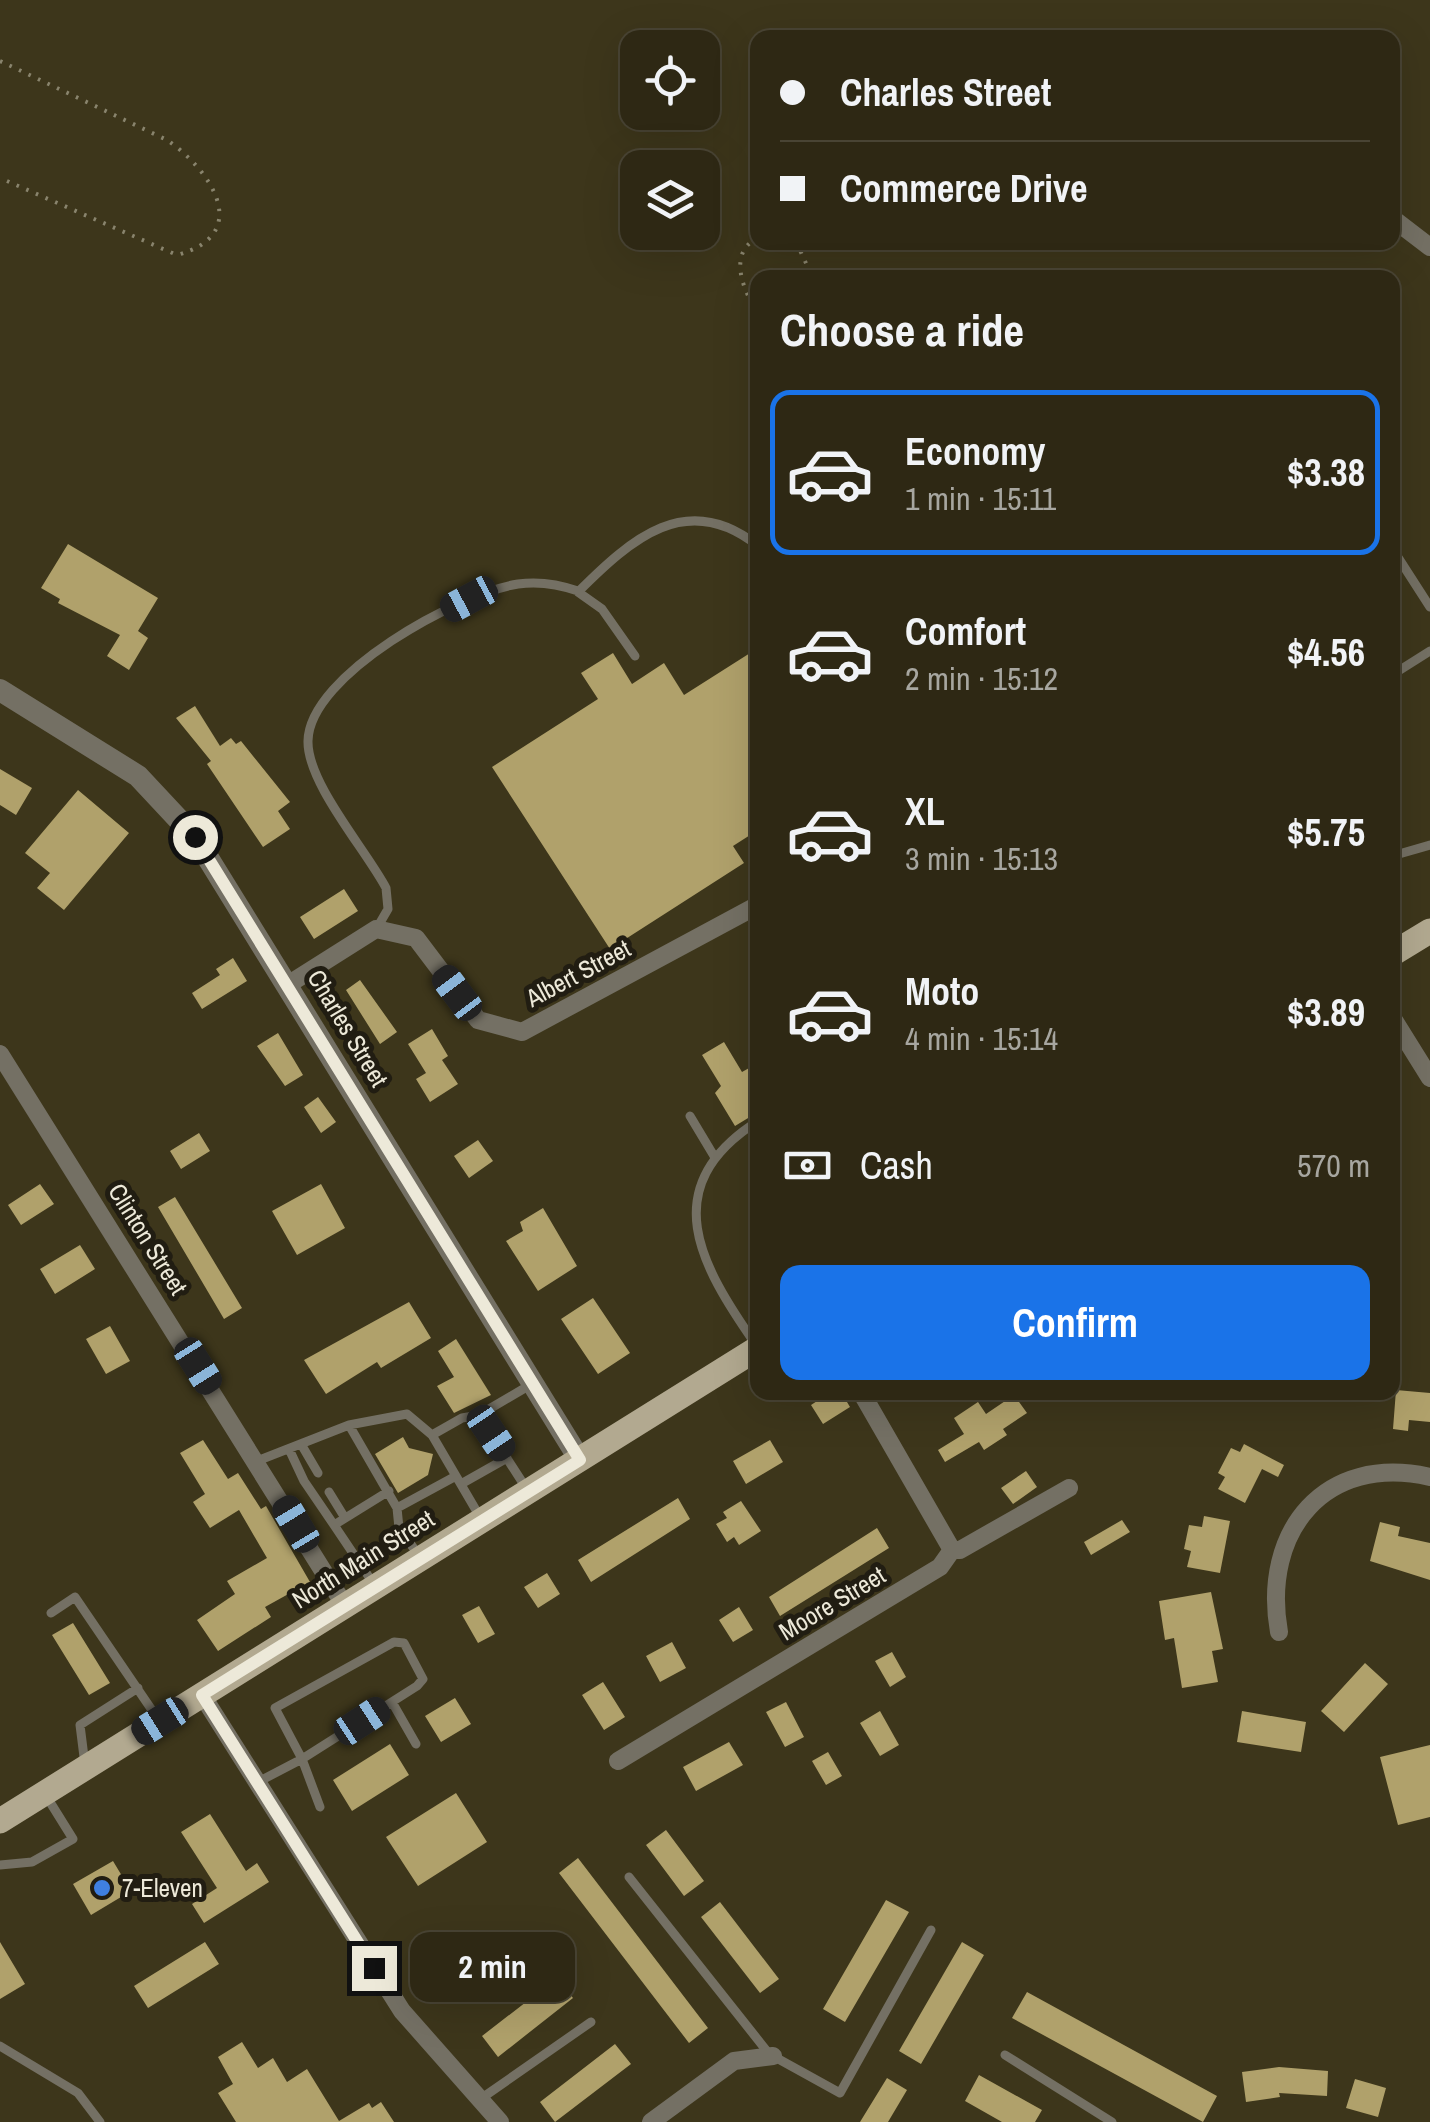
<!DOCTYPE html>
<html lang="en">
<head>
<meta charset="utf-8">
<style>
	body { margin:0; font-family:"Archivo Narrow",sans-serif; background:#3a3422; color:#f1f3f6; height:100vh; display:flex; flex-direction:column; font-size:38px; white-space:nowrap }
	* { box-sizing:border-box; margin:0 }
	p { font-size:32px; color:#a7a6a0 }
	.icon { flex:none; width:55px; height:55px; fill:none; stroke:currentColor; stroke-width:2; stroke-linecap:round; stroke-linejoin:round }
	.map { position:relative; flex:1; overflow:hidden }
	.panel { position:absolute; left:750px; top:270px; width:650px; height:1130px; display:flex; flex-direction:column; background:#2e2814; border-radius:20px; box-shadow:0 10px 40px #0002,0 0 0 2px #494434 }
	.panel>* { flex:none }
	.hud { position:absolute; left:750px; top:30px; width:650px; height:220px; border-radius:20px; box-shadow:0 10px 40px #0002,0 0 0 2px #494434; display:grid; align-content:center; height:220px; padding:0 30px; background:#2e2814 }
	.tools { position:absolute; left:620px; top:30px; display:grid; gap:20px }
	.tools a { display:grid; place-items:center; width:100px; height:100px; border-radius:20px; background:#2e2814; box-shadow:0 10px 40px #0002,0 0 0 2px #494434; font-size:50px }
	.end { position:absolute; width:45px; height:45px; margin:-22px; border:12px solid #ede9d9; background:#111; box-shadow:0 0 0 5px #111 }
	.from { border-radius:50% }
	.bubble { position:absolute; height:70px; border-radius:20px; background:#2e2814; box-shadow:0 10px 40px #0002,0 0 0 2px #494434; font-size:32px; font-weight:700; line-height:70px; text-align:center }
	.car { position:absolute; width:30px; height:60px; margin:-30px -15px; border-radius:12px; box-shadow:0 0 8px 2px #0007; background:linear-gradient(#222 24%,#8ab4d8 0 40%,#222 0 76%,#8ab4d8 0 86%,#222 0) }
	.hud b { display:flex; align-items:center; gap:35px; height:95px; font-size:38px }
	.hud b+b { border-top:2px solid #494434 }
	.hud i { width:25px; height:25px; background:#f1f3f6 }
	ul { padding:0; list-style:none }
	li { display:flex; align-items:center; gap:30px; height:165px; margin:0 20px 15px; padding:0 10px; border:5px solid transparent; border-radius:20px }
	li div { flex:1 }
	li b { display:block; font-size:38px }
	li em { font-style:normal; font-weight:700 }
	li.current { border-color:#1a73e8 }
	li>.icon { width:90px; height:90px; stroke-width:1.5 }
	h2 { padding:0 30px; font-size:45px; line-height:120px }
	.pay { display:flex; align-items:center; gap:25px; height:110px; padding:0 30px; font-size:38px }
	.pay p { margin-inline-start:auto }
	.primary-button { display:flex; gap:20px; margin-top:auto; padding:20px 30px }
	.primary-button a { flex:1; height:115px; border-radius:20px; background:#1a73e8; color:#fff; font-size:40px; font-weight:700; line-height:115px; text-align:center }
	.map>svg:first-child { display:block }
	.building { fill:#b0a16b }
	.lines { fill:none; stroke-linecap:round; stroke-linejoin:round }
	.path { stroke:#89846d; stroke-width:4; stroke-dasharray:2.5 8; stroke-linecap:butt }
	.service { stroke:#747064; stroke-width:9 }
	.minor { stroke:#747064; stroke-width:18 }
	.tertiary { stroke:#747064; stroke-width:22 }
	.primary { stroke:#b2a990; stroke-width:25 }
	.route { stroke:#ede9d9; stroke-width:12 }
	.shop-dot { fill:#3f7fe0; stroke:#211d12; stroke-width:4 }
	.labels { text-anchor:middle; stroke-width:10; stroke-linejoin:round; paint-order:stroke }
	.street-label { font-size:25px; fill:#ede9d9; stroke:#211d12 }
	.poi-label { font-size:25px; fill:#ede9d9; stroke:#211d12; text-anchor:start }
</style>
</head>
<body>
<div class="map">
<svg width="1430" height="2122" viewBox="0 0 1430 2122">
	<rect width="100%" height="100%" fill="#3d361b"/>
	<!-- building -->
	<path class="building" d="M68,544L158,598L138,631L148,638L129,670L107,656L120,635L58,603L60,599L41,588Z
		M758,648V830L733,846L744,863L610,949L492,767L598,699L581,673L613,653L632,684L664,663L684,695Z
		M195,706L220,746L231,738L236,744L241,741L290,802L278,811L290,829L263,847L207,764L211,761L176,718Z
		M0,769L32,788L16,815L0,805Z
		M78,790L129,833L64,910L37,888L50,873L25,853Z
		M344,889L358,911L314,939L300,917Z
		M233,958L247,981L202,1009L192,993L220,975L216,969Z
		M360,980L397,1032L380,1044L346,990Z
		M432,1029L448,1056L442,1060L458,1084L430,1102L416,1079L426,1073L408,1044Z
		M278,1033L303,1075L285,1086L257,1046Z
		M724,1042L742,1072L758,1063V1112L735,1126L715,1093L721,1086L702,1055Z
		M318,1097L336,1122L321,1133L304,1107Z
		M199,1133L210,1151L181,1169L170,1151Z
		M478,1140L493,1161L469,1178L454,1156Z
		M40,1184L54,1204L21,1225L8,1205Z
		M321,1184L345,1228L297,1255L272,1211Z
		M175,1197L242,1308L224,1319L158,1207Z
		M543,1208L577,1266L538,1291L506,1241L523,1231L520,1222Z
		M80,1245L95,1269L55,1294L40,1269Z
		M593,1298L630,1353L598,1374L561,1319Z
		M409,1302L431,1338L381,1368L377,1362L326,1394L304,1360Z
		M110,1326L130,1361L106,1374L86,1339Z
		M456,1339L491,1395L454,1413L437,1386L454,1377L438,1351Z
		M1396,1390L1430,1393V1422L1409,1420L1408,1431L1393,1429Z
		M831,1392H841L850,1407L823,1424L811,1405Z
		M1014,1395L1027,1413L1003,1429L1007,1435L984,1450L979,1442L945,1462L938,1450L964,1434L954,1418L978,1402L986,1414Z
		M403,1437L409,1448L433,1454L428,1475L398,1493L375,1454Z
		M203,1440L228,1479L238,1473L261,1509L266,1506L310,1582L265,1607L271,1617L218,1651L197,1620L235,1594L227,1581L267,1558L239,1510L210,1528L193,1502L205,1494L180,1453Z
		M770,1440L783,1462L746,1484L733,1461Z
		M1244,1444L1284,1465L1278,1477L1262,1469L1245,1503L1218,1489L1225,1477L1218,1473L1231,1448L1240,1452Z
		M1026,1471L1037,1487L1013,1504L1001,1488Z
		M678,1498L690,1519L591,1582L578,1560Z
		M741,1501L761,1531L739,1545L734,1537L727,1542L716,1524L727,1518L723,1512Z
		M1204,1516L1230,1521L1220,1573L1187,1567L1191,1551L1184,1549L1189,1525L1202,1527Z
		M1122,1520L1130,1532L1091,1555L1084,1542Z
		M1380,1522L1400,1527L1398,1536L1430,1543V1580L1370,1561Z
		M877,1528L889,1548L780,1616L769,1597Z
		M547,1573L560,1594L538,1608L524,1587Z
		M1211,1592L1223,1649L1212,1651L1218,1682L1182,1688L1174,1638L1165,1640L1159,1601Z
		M479,1606L495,1634L478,1643L462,1615Z
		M739,1607L753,1630L733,1642L719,1620Z
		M73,1623L110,1683L89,1695L52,1635Z
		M672,1642L686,1668L660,1682L646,1656Z
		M892,1652L906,1677L890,1687L875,1661Z
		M1365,1663L1388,1684L1344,1732L1321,1711Z
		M603,1682L625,1717L604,1730L582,1695Z
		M455,1698L471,1724L441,1742L425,1716Z
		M786,1702L804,1737L785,1747L766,1712Z
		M880,1711L899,1745L880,1756L860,1723Z
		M1242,1711L1306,1722L1301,1752L1237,1742Z
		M729,1742L743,1765L696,1791L683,1767Z
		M390,1744L409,1775L352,1811L333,1780Z
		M1430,1745V1817L1398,1825L1380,1757Z
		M828,1752L842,1776L826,1785L812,1761Z
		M456,1793L487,1842L418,1886L386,1837Z
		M210,1814L246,1871L257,1863L269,1882L204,1923L192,1904L217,1888L181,1832Z
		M666,1830L704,1881L684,1896L646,1845Z
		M578,1858L708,2028L689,2043L559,1873Z
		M113,1861L131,1891L91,1915L73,1884Z
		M886,1900L909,1912L845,2022L823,2009Z
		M720,1902L779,1979L760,1993L701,1917Z
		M0,1942L25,1984L0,1999Z
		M205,1942L219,1964L148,2008L134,1986Z
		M962,1942L984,1955L921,2064L899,2051Z
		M557,1978L573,1998L498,2057L482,2036Z
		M1027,1992L1217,2096L1203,2122L1012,2018Z
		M242,2042L258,2068L273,2058L287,2082L307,2069L339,2121L369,2103L372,2108L381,2102L394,2122H236L218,2093L233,2084L218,2057Z
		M615,2044L631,2064L555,2122L540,2102Z
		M1279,2067L1328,2071L1327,2096L1279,2093L1280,2097L1246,2102L1242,2072Z
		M979,2075L1042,2110L1035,2122H1002L965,2101Z
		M887,2078L907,2090L888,2122H860Z
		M1355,2079L1386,2088L1378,2117L1346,2108Z"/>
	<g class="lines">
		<!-- path -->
		<path class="path" d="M0,61L167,140C211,170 254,234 177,255L0,178
			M758,238C727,252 743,291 758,313
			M796,242L813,278"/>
		<!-- service -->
		<path class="service" d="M1392,548L1430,607
			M635,656L602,609L578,592C631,539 687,489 758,546
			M1392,675L1430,651
			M1392,856L1430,845
			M377,928L388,909L386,888C366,850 307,783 308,741C309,675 459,593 518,584C539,581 558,584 578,591
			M690,1116L714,1156
			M756,1345C701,1266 654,1187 758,1121
			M479,1415L462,1418L432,1435L480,1517
			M349,1425L397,1508L399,1528L420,1557
			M301,1444L318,1473
			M289,1449L304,1481L334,1525
			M257,1461L349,1425L407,1414L432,1435
			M461,1484L507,1458
			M528,1491L479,1415L530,1385
			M329,1492L345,1518
			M397,1508L456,1476
			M375,1586L334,1525L389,1491
			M51,1613L75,1597L158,1719
			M392,1702L416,1744
			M85,1765L80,1725L138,1688
			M256,1783L302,1759L275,1708L394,1642L404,1643L423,1679L417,1686L302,1759L320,1807
			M0,1865L32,1862L73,1839L45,1794
			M629,1877L770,2055
			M0,2046L78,2093L100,2122
			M1005,2055L1112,2122
			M773,2056L840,2093L931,1930
			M479,2100L591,2022"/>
		<!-- minor -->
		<path class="minor" d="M1392,218L1430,247
			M289,984L376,929L416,938L478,1020L522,1032L758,905
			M1392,1017L1430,1078
			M0,1054L345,1606
			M861,1392L952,1550
			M1279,1632C1261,1531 1325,1453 1430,1477
			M202,1695L402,2011L500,2122
			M618,1761L940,1567L952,1550H960L1069,1488
			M651,2122L734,2061L773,2056"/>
		<!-- tertiary -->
		<path class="tertiary" d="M0,690L138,776L195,837L580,1460"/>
		<!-- primary -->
		<path class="primary" d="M1392,954L1430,931
			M0,1821L758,1348"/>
	</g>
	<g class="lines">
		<!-- route -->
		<path class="route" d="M195,837L580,1460L202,1695L374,1968"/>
	</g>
	<!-- markers -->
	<circle class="shop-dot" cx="102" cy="1888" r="10"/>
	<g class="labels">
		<!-- street labels -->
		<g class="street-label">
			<text transform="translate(578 973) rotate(-28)" y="9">Albert Street</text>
			<text transform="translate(348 1028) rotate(59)" y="9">Charles Street</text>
			<text transform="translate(148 1239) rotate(58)" y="9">Clinton Street</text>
			<text transform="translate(363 1559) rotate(-32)" y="9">North Main Street</text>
			<text transform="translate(832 1603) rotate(-31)" y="9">Moore Street</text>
		</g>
		<!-- poi labels -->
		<g class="poi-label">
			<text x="122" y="1897">7-Eleven</text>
		</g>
	</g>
</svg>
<div class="tools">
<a><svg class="icon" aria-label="locate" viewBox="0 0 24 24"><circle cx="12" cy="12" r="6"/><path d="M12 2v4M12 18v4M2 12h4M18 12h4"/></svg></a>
<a><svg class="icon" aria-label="layers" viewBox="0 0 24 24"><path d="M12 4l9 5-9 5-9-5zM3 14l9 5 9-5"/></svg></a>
</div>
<i class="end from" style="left:195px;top:837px"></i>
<i class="end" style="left:374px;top:1968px"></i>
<div class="bubble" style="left:410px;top:1932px;width:165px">2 min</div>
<i class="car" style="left:469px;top:599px;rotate:242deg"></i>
<i class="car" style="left:457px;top:993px;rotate:323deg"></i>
<i class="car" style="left:198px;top:1366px;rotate:148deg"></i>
<i class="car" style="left:491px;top:1433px;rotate:146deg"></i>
<i class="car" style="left:296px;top:1524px;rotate:329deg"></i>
<i class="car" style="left:160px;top:1721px;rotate:238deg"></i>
<i class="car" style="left:362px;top:1721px;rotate:57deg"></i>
<div class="hud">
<b><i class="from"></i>Charles Street</b>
<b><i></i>Commerce Drive</b>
</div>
<section class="panel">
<h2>Choose a ride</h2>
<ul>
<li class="current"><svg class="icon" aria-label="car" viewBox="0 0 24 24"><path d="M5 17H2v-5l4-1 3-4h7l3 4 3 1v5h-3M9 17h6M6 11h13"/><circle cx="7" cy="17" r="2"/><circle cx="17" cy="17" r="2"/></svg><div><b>Economy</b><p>1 min · 15:11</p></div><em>$3.38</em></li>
<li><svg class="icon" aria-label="car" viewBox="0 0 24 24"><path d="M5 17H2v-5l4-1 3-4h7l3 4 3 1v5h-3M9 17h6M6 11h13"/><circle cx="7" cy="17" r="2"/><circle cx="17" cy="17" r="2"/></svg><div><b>Comfort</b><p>2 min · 15:12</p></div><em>$4.56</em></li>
<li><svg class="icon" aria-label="car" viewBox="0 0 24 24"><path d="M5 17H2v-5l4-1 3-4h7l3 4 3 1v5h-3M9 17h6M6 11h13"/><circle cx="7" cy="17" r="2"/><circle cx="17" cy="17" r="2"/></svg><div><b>XL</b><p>3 min · 15:13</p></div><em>$5.75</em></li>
<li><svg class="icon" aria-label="car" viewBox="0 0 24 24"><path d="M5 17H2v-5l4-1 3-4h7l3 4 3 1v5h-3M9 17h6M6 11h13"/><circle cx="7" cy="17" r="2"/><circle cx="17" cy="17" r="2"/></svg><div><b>Moto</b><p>4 min · 15:14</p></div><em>$3.89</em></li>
</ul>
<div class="pay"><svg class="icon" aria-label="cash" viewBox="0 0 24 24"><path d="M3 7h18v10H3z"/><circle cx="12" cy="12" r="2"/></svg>Cash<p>570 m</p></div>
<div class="primary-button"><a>Confirm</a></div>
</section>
</div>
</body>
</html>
